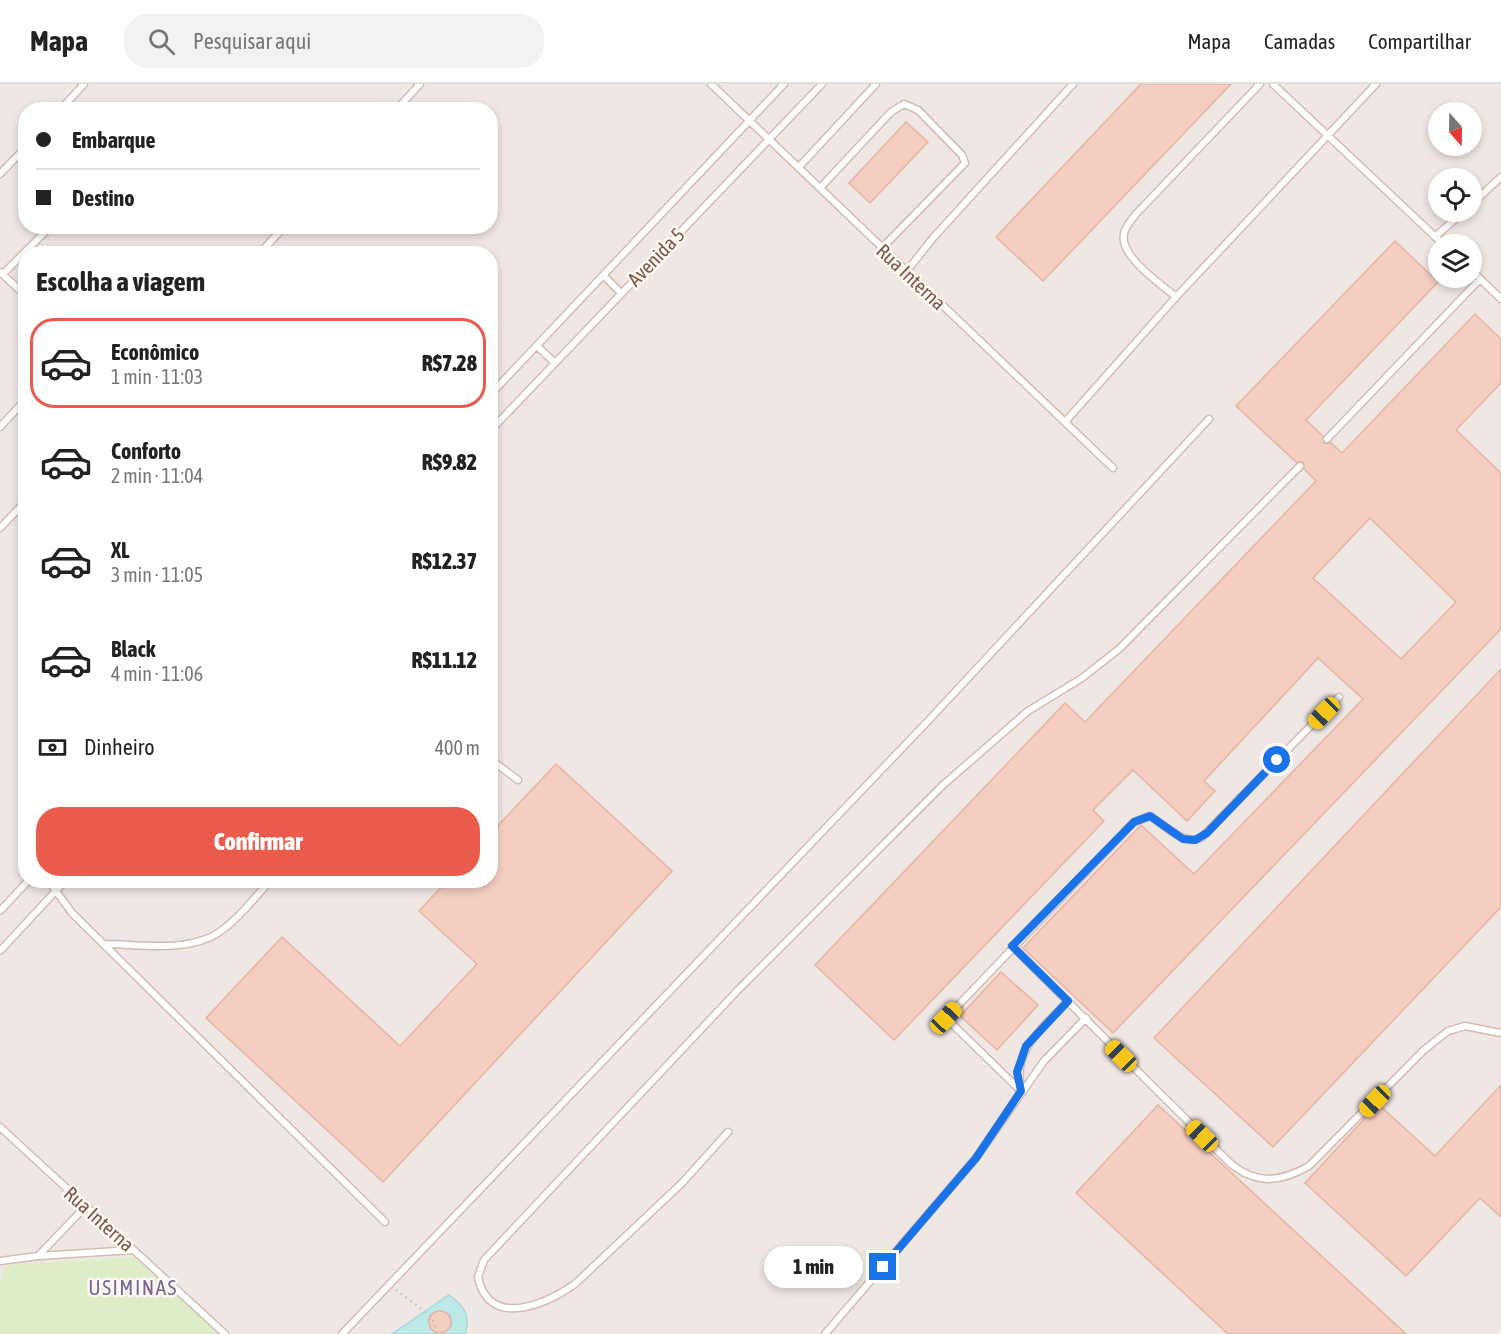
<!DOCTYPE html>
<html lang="pt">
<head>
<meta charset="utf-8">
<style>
	body { margin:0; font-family:"Asap Condensed",sans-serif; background:#f2f2f2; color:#222; height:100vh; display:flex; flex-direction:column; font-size:22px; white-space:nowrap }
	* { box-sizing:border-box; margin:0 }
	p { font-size:20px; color:#767676 }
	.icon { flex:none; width:33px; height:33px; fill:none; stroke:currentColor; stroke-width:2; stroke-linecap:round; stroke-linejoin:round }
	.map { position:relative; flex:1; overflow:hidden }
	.panel { position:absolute; left:18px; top:162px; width:480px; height:642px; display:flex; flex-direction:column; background:#fff; border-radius:24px; box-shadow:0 3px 9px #0003 }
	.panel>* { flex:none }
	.hud { position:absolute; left:18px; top:18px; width:480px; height:132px; border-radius:24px; box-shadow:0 3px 9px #0003; display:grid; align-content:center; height:132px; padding:0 18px; background:#fff }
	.needle { width:39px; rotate:160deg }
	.fabs { position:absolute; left:1428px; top:18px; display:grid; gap:12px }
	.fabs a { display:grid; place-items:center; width:54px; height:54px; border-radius:50%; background:#fff; box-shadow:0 3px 9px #0003; font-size:30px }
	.end { position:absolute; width:27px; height:27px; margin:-14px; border:8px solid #1a73e8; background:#fff; box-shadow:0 0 0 3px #fff }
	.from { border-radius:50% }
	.bubble { position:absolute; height:42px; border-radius:21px; background:#fff; box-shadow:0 3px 9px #0003; font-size:20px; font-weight:800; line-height:42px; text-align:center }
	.car { position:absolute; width:18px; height:36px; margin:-18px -9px; border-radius:8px; box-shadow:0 0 4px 2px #0007; background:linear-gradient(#f5c518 24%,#345 0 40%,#f5c518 0 76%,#345 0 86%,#f5c518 0) }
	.hud b { display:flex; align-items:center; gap:21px; height:57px; font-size:22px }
	.hud b+b { border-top:2px solid #e0e0e0 }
	.hud i { width:15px; height:15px; background:#222 }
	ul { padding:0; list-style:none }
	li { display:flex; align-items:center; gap:18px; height:90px; margin:0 12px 9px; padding:0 6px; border:3px solid transparent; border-radius:24px }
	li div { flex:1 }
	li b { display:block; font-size:22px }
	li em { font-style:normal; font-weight:800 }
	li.active { border-color:#eb5b4c }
	li>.icon { width:54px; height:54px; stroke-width:1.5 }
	h2 { padding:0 18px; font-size:27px; line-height:72px }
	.pay { display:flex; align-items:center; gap:15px; height:66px; padding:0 18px; font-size:22px }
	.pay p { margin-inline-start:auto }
	.action { display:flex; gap:12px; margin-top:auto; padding:12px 18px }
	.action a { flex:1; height:69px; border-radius:24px; background:#eb5b4c; color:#fff; font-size:24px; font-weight:800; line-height:69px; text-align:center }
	header { display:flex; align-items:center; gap:36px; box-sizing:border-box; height:84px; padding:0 30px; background:#fff; border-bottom:2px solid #e0e0e0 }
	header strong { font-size:28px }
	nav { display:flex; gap:33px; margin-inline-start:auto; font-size:21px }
	.search { width:420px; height:54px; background:#f2f2f2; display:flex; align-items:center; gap:15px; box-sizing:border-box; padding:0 21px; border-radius:24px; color:#767676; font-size:22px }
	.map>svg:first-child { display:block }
	.industrial { fill:#efe7e3; fill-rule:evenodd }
	.green { fill:#dcedc8 }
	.water { fill:#bde9e9; stroke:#a3dadb; stroke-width:1.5; fill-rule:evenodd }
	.building { fill:#f4cfc1; stroke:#e8b2a1; stroke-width:1.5; fill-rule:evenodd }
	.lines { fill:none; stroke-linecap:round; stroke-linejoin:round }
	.service-casing { stroke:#d4bcb2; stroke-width:9 }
	.path { stroke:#dab1a3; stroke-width:2; stroke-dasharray:1.5 4.5; stroke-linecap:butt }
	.service { stroke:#fff; stroke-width:6 }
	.route { stroke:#1a73e8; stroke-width:8 }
	.labels { text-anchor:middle; stroke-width:5; stroke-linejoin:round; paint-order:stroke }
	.street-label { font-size:20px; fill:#7b564b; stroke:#fff8f3 }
	.neighbourhood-label { font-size:21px; letter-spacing:1.5px; fill:#7e6496; stroke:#fff8f3 }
</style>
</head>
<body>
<header>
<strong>Mapa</strong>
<div class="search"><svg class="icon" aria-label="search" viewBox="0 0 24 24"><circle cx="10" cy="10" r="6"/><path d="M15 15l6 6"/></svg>Pesquisar aqui</div>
<nav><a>Mapa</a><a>Camadas</a><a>Compartilhar</a></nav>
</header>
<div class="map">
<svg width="1501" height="1250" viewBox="0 0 1501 1250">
	<rect width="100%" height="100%" fill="#fdf4eb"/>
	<!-- industrial -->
	<path class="industrial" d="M0,0H1501V1245L1497,1250H0ZM26,26H490V142H26ZM1438,28H1472V62H1438ZM1438,94H1472V128H1438ZM1438,160H1472V194H1438ZM26,170H490V796H26Z"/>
	<!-- green -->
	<path class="green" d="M134,1173L219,1250H0V1196L7,1181Z"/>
	<!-- water -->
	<path class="water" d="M449,1211C464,1222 471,1231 465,1250H392ZM442,1227L450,1231L452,1241L446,1247L437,1248L431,1245L428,1236L434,1228Z"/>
	<!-- building -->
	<path class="building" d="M1141,0H1231L1043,197L996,153Z
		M906,38L928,58L870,119L849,99Z
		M1395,157L1438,198L1306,336L1323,352L1324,359H1331L1342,369L1475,230L1501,255V299L1456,346L1501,389V545L1113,949L1023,864L1141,741L1194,790L1363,615L1318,574L1204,697L1215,707L1187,737L1133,686L1093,726L1104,737L894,956L815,881L1065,619L1085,638L1316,397L1304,385L1303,378H1296L1236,322ZM1370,434L1456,518L1401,575L1313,494Z
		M1501,585V823L1273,1063L1154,954Z
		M556,680L672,787L383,1098L206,934L282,853L400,962L477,880L419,827L448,796H490V750Z
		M1001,888L1038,921L997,966L960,932Z
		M1501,1001V1133L1480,1114L1406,1192L1305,1099L1378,1020L1435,1072Z
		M1158,1021L1406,1250H1228L1076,1109Z
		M429 1238a11 11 0 1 1 22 0a11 11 0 1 1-22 0Z"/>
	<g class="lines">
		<!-- service casing -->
		<g class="service-casing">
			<path id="service" d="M711,0L1113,384
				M1273,0L1443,160
				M60,26L84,0
				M396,26L420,0
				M799,83L876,0
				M0,90L26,63
				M820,104L891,28L904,20L918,26L962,71L965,79L881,165
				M1472,120L1501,93
				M1435,153L1463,128
				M259,170L285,142
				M1472,187L1501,215
				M0,188L26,212
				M906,188L933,154L1073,0
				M3,190L51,142
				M605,193L621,209
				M1176,213C1161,200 1119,172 1124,150C1125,142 1132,136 1136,130L1260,0
				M537,262L555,279
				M490,311L784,0
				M1065,338L1176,213L1376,0
				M0,343L26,315
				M490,347L822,0
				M1327,355L1480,195
				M0,444L26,417
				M490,675L518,696
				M48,796L72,829L385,1138
				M0,827L29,796
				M104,860C139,860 187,869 218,849C238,836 255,813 271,796
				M1012,862L1231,1080C1257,1101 1281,1098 1309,1082L1424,966L1448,947L1465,942L1501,949
				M0,867L66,796
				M1021,1005C1012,965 1043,944 1068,917
				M1021,1007L946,934L1134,738L1150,732C1165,741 1183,762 1201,754L1339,613
				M0,1043L225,1250
				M728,1048L682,1099L575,1200C546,1220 489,1246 478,1193L484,1176L738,906L943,701L1028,627L1082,594L1119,565L1300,382
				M38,1172L133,1166
				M0,1177L38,1172L85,1123
				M342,1250L928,637L1209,335
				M825,1250L976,1074L1044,977L1086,934"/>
		</g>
		<!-- path -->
		<path class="path" d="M396,1206L431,1232L438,1250"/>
		<!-- service -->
		<use href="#service" class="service"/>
	</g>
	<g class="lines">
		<!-- route -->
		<path class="route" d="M883,1183L976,1074L1021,1007L1017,988L1026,962L1068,917L1012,862L1134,738L1150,732L1183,755L1195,756L1207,749L1277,676"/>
	</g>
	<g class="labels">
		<!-- street labels -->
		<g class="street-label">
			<text transform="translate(656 173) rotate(-46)" y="7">Avenida 5</text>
			<text transform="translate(911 193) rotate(43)" y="7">Rua Interna</text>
			<text transform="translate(99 1135) rotate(42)" y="7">Rua Interna</text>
		</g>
		<!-- neighbourhood labels -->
		<g class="neighbourhood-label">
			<text x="133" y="1211">USIMINAS</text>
		</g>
	</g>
</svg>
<div class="fabs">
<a><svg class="needle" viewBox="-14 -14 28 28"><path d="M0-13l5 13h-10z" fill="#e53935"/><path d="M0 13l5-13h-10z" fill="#767676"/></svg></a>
<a><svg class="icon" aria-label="locate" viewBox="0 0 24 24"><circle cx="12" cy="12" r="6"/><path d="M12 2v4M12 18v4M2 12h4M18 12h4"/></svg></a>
<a><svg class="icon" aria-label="layers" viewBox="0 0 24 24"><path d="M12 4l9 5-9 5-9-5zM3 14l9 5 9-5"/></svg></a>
</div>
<i class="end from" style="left:1277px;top:676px"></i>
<i class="end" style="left:883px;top:1183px"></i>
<div class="bubble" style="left:764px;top:1162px;width:99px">1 min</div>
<i class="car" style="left:1324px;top:629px;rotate:224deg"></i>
<i class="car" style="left:946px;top:934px;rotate:43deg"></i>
<i class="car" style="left:1121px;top:972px;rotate:315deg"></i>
<i class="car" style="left:1375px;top:1017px;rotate:224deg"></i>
<i class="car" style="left:1202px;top:1052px;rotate:314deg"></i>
<div class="hud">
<b><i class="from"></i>Embarque</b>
<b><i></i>Destino</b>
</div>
<section class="panel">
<h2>Escolha a viagem</h2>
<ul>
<li class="active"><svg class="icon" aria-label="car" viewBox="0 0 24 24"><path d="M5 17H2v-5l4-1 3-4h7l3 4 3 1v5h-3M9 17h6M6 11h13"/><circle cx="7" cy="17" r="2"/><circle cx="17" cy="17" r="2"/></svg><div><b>Econômico</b><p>1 min · 11:03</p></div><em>R$7.28</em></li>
<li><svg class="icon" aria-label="car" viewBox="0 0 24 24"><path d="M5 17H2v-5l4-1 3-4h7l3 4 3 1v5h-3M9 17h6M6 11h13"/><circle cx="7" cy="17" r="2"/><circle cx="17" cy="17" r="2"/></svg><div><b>Conforto</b><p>2 min · 11:04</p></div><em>R$9.82</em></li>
<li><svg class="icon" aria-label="car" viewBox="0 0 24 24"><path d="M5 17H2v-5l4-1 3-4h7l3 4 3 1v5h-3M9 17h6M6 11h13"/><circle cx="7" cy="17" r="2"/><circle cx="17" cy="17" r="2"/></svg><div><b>XL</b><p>3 min · 11:05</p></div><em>R$12.37</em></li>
<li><svg class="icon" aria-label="car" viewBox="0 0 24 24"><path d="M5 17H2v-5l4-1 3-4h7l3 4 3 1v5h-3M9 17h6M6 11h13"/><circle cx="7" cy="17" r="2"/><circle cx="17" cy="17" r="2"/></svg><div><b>Black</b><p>4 min · 11:06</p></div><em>R$11.12</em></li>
</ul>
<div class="pay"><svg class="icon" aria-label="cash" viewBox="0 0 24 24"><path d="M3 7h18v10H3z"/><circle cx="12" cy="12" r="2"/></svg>Dinheiro<p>400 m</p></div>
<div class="action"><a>Confirmar</a></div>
</section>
</div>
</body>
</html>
